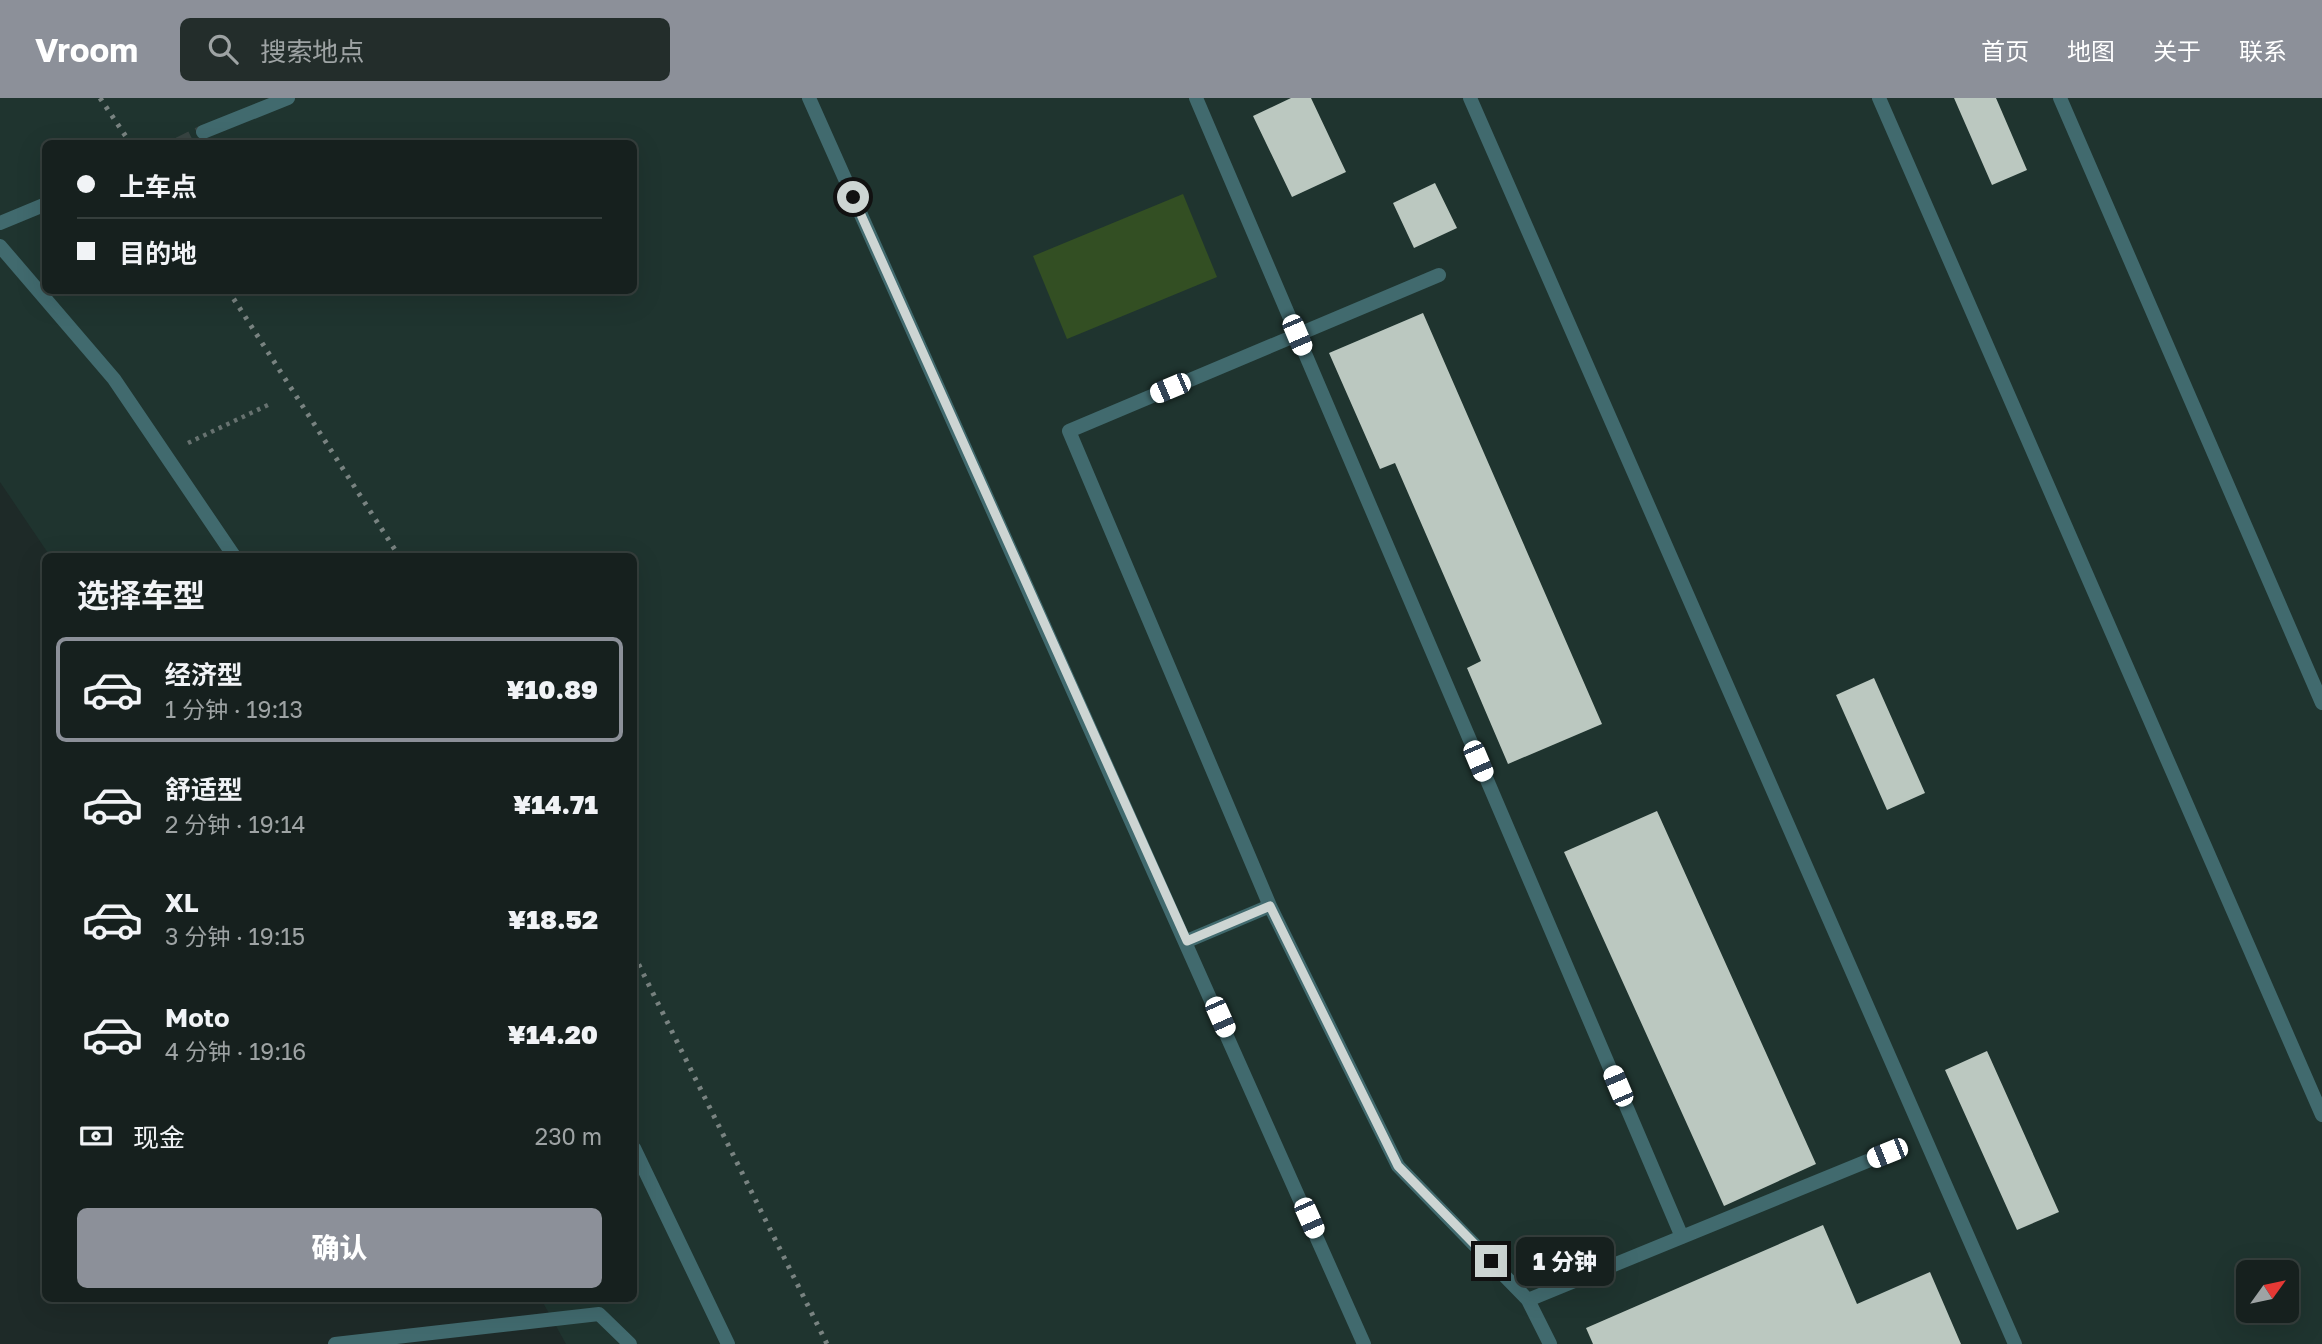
<!DOCTYPE html>
<html lang="zh">
<head>
<meta charset="utf-8">
<style>
	body { margin:0; font-family:"Golos Text","Noto Sans SC",sans-serif; background:#232d2b; color:#f1f3f6; height:100vh; display:flex; flex-direction:column; font-size:26px; white-space:nowrap }
	* { box-sizing:border-box; margin:0 }
	p { font-size:23px; color:#9ea3a4 }
	.icon { flex:none; width:38px; height:38px; fill:none; stroke:currentColor; stroke-width:2; stroke-linecap:round; stroke-linejoin:round }
	.map { position:relative; flex:1; overflow:hidden }
	.side { position:absolute; left:42px; top:455px; width:595px; height:749px; display:flex; flex-direction:column; background:#16201e; border-radius:10px; box-shadow:0 7px 28px #0002,0 0 0 2px #353e3c }
	.side>* { flex:none }
	.banner { position:absolute; left:42px; top:42px; width:595px; height:154px; border-radius:10px; box-shadow:0 7px 28px #0002,0 0 0 2px #353e3c; display:grid; align-content:center; height:154px; padding:0 35px; background:#16201e }
	.needle { width:46px; rotate:57deg }
	.tools { position:absolute; left:2236px; top:1162px; display:grid; gap:14px }
	.tools a { display:grid; place-items:center; width:63px; height:63px; border-radius:10px; background:#16201e; box-shadow:0 7px 28px #0002,0 0 0 2px #353e3c; font-size:35px }
	.end { position:absolute; width:32px; height:32px; margin:-16px; border:9px solid #cdd5d3; background:#111; box-shadow:0 0 0 4px #111 }
	.from { border-radius:50% }
	.bubble { position:absolute; height:49px; border-radius:10px; background:#16201e; box-shadow:0 7px 28px #0002,0 0 0 2px #353e3c; font-size:23px; font-weight:800; line-height:49px; text-align:center }
	.car { position:absolute; width:21px; height:42px; margin:-21px -10px; border-radius:9px; box-shadow:0 0 5px 2px #0007; background:linear-gradient(#fff 24%,#345 0 40%,#fff 0 76%,#345 0 86%,#fff 0) }
	.banner b { display:flex; align-items:center; gap:24px; height:66px; font-size:26px }
	.banner b+b { border-top:2px solid #353e3c }
	.banner i { width:18px; height:18px; background:#f1f3f6 }
	ul { padding:0; list-style:none }
	li { display:flex; align-items:center; gap:21px; height:105px; margin:0 14px 10px; padding:0 21px; border:4px solid transparent; border-radius:10px }
	li div { flex:1 }
	li b { display:block; font-size:26px }
	li em { font-style:normal; font-weight:800 }
	li.on { border-color:#8c9099 }
	li>.icon { width:63px; height:63px; stroke-width:1.5 }
	h2 { padding:0 35px; font-size:32px; line-height:84px }
	.pay { display:flex; align-items:center; gap:18px; height:77px; padding:0 35px; font-size:26px }
	.pay p { margin-inline-start:auto }
	.cta { display:flex; gap:14px; margin-top:auto; padding:14px 35px }
	.cta a { flex:1; height:80px; border-radius:10px; background:#8c9099; color:#fff; font-size:28px; font-weight:800; line-height:80px; text-align:center }
	header { display:flex; align-items:center; gap:42px; box-sizing:border-box; height:98px; padding:0 35px; background:#8c9099; color:#fff }
	header strong { font-size:33px }
	nav { display:flex; gap:38px; margin-inline-start:auto; font-size:24px }
	.search { width:490px; height:63px; background:#232d2b; display:flex; align-items:center; gap:18px; box-sizing:border-box; padding:0 24px; border-radius:10px; color:#9ea3a4; font-size:26px }
	.map>svg:first-child { display:block }
	.built { fill:#1f342f; fill-rule:evenodd }
	.green { fill:#334f23 }
	.building { fill:#bbc8c0 }
	.lines { fill:none; stroke-linecap:round; stroke-linejoin:round }
	.minor-tunnel { stroke:#384442; stroke-width:14; stroke-dasharray:14 7; stroke-linecap:butt }
	.path { stroke:#677270; stroke-width:4.5; stroke-dasharray:3.5 5; stroke-linecap:butt }
	.service { stroke:#416a6e; stroke-width:14 }
	.minor { stroke:#416a6e; stroke-width:14 }
	.tertiary { stroke:#416a6e; stroke-width:14 }
	.rail { stroke:#798381; stroke-width:5; stroke-dasharray:3.5 7; stroke-linecap:butt }
	.route { stroke:#cdd5d3; stroke-width:9 }
</style>
</head>
<body>
<header>
<strong>Vroom</strong>
<div class="search"><svg class="icon" aria-label="search" viewBox="0 0 24 24"><circle cx="10" cy="10" r="6"/><path d="M15 15l6 6"/></svg>搜索地点</div>
<nav><a>首页</a><a>地图</a><a>关于</a><a>联系</a></nav>
</header>
<div class="map">
<svg width="2322" height="1246" viewBox="0 0 2322 1246">
	<rect width="100%" height="100%" fill="#1e2a28"/>
	<!-- built -->
	<path class="built" d="M0,0H2322V1246H566L541,1201L634,1200V458H50L0,384ZM46,46H634V192H46ZM2249,1174H2287V1213H2249Z"/>
	<!-- green -->
	<path class="green" d="M1183,96L1217,179L1067,241L1033,158Z"/>
	<!-- building -->
	<path class="building" d="M1291,0H1311L1346,74L1292,99L1253,18Z
		M1954,0H1996L2027,72L1992,87Z
		M1435,85L1457,130L1414,150L1393,105Z
		M1423,215L1602,626L1508,666L1467,570L1481,563L1395,365L1380,371L1329,255Z
		M1874,580L1925,695L1887,712L1836,597Z
		M1657,713L1816,1066L1724,1108L1564,754Z
		M1987,953L2059,1114L2017,1132L1945,972Z
		M1823,1127L1857,1206L1930,1174L1961,1246H1593L1586,1230Z"/>
	<g class="lines">
		<!-- minor-tunnel -->
		<path class="minor-tunnel" d="M179,46L203,34"/>
		<!-- path -->
		<path class="path" d="M188,345L272,305"/>
		<!-- service -->
		<path class="service" d="M1196,0L1682,1139
			M1879,0L2322,1017
			M1439,177L1069,333L1270,808L1398,1068L1528,1202L1550,1246
			M1187,843L1270,808
			M1528,1202L1887,1055"/>
		<!-- minor -->
		<path class="minor" d="M809,0L1364,1246
			M1470,0L2015,1246
			M2060,0L2322,605
			M203,34L288,0
			M0,125L46,106
			M335,1246L599,1216L630,1246"/>
		<!-- tertiary -->
		<path class="tertiary" d="M0,148L114,281L234,458
			M634,1050L728,1246"/>
		<!-- rail -->
		<path class="rail" d="M100,0L131,46
			M228,192L399,458
			M634,857L827,1246"/>
	</g>
	<g class="lines">
		<!-- route -->
		<path class="route" d="M853,99L1187,843L1270,808L1398,1068L1491,1163"/>
	</g>
</svg>
<div class="tools">
<a><svg class="needle" viewBox="-14 -14 28 28"><path d="M0-13l5 13h-10z" fill="#e53935"/><path d="M0 13l5-13h-10z" fill="#9ea3a4"/></svg></a>
</div>
<i class="end from" style="left:853px;top:99px"></i>
<i class="end" style="left:1491px;top:1163px"></i>
<div class="bubble" style="left:1516px;top:1139px;width:98px">1 分钟</div>
<i class="car" style="left:1297px;top:237px;rotate:157deg"></i>
<i class="car" style="left:1170px;top:290px;rotate:247deg"></i>
<i class="car" style="left:1478px;top:663px;rotate:157deg"></i>
<i class="car" style="left:1220px;top:919px;rotate:156deg"></i>
<i class="car" style="left:1618px;top:988px;rotate:337deg"></i>
<i class="car" style="left:1887px;top:1055px;rotate:248deg"></i>
<i class="car" style="left:1309px;top:1120px;rotate:156deg"></i>
<div class="banner">
<b><i class="from"></i>上车点</b>
<b><i></i>目的地</b>
</div>
<section class="side">
<h2>选择车型</h2>
<ul>
<li class="on"><svg class="icon" aria-label="car" viewBox="0 0 24 24"><path d="M5 17H2v-5l4-1 3-4h7l3 4 3 1v5h-3M9 17h6M6 11h13"/><circle cx="7" cy="17" r="2"/><circle cx="17" cy="17" r="2"/></svg><div><b>经济型</b><p>1 分钟 · 19:13</p></div><em>¥10.89</em></li>
<li><svg class="icon" aria-label="car" viewBox="0 0 24 24"><path d="M5 17H2v-5l4-1 3-4h7l3 4 3 1v5h-3M9 17h6M6 11h13"/><circle cx="7" cy="17" r="2"/><circle cx="17" cy="17" r="2"/></svg><div><b>舒适型</b><p>2 分钟 · 19:14</p></div><em>¥14.71</em></li>
<li><svg class="icon" aria-label="car" viewBox="0 0 24 24"><path d="M5 17H2v-5l4-1 3-4h7l3 4 3 1v5h-3M9 17h6M6 11h13"/><circle cx="7" cy="17" r="2"/><circle cx="17" cy="17" r="2"/></svg><div><b>XL</b><p>3 分钟 · 19:15</p></div><em>¥18.52</em></li>
<li><svg class="icon" aria-label="car" viewBox="0 0 24 24"><path d="M5 17H2v-5l4-1 3-4h7l3 4 3 1v5h-3M9 17h6M6 11h13"/><circle cx="7" cy="17" r="2"/><circle cx="17" cy="17" r="2"/></svg><div><b>Moto</b><p>4 分钟 · 19:16</p></div><em>¥14.20</em></li>
</ul>
<div class="pay"><svg class="icon" aria-label="cash" viewBox="0 0 24 24"><path d="M3 7h18v10H3z"/><circle cx="12" cy="12" r="2"/></svg>现金<p>230 m</p></div>
<div class="cta"><a>确认</a></div>
</section>
</div>
</body>
</html>
